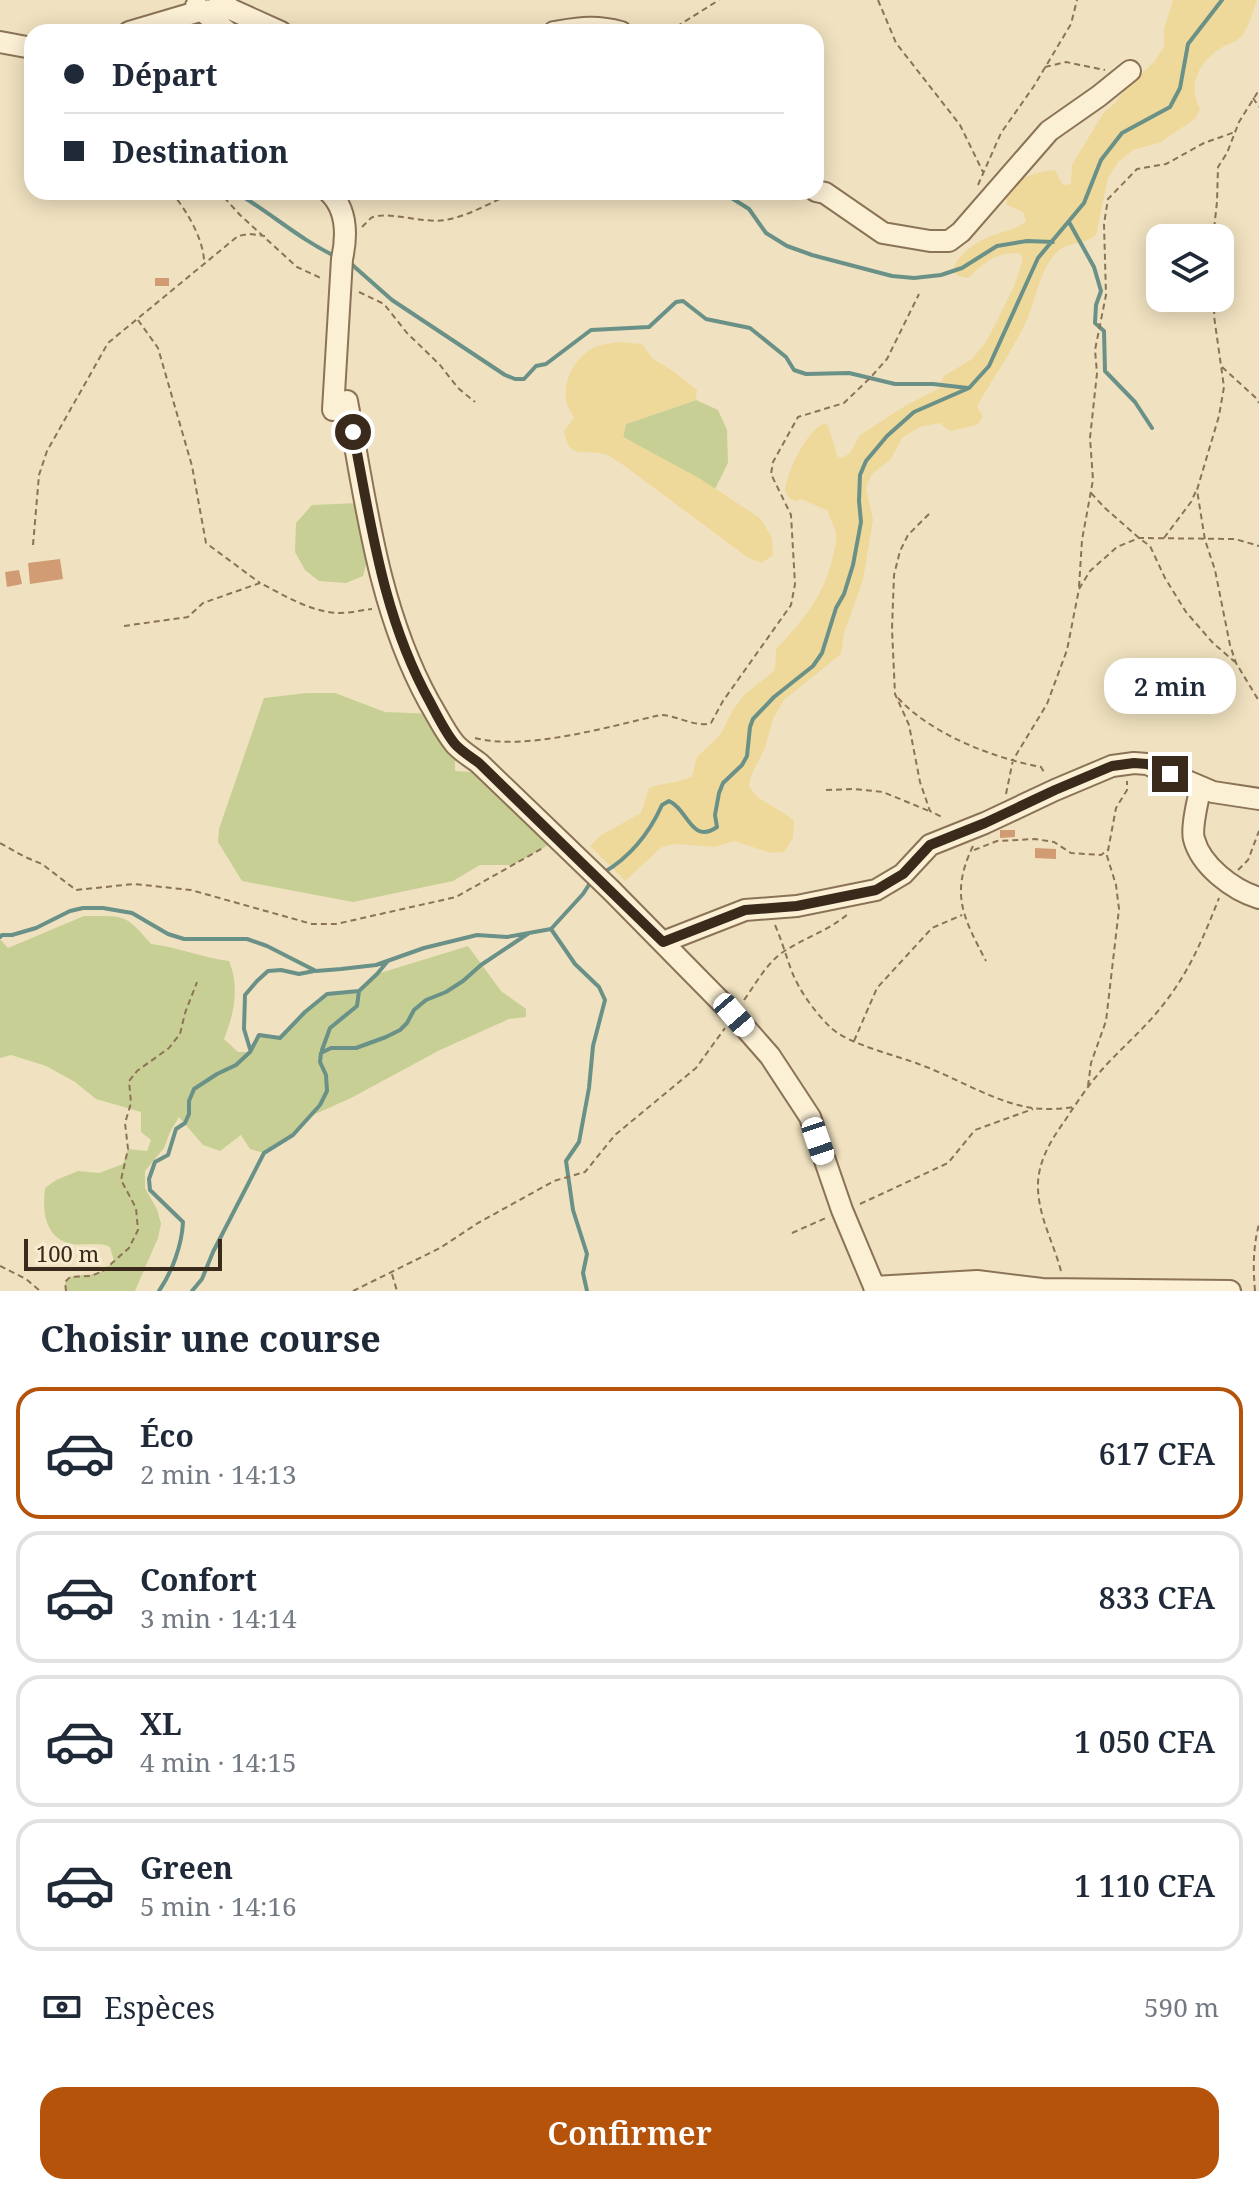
<!DOCTYPE html>
<html lang="fr">
<head>
<meta charset="utf-8">
<style>
	body { margin:0; font-family:"Noto Serif",serif; background:#f2f2f3; color:#1f2937; height:100vh; display:flex; flex-direction:column; font-size:30px; white-space:nowrap }
	* { box-sizing:border-box; margin:0 }
	p { font-size:26px; color:#747a83 }
	.icon { flex:none; width:44px; height:44px; fill:none; stroke:currentColor; stroke-width:2; stroke-linecap:round; stroke-linejoin:round }
	.map { position:relative; height:1291px; overflow:hidden }
	.sheet { display:flex; flex-direction:column; background:#fff; flex:1 }
	.sheet>* { flex:none }
	.banner { position:absolute; left:24px; top:24px; width:800px; height:176px; border-radius:24px; box-shadow:0 4px 20px #0003; display:grid; align-content:center; height:176px; padding:0 40px; background:#fff }
	.fabs { position:absolute; left:1146px; top:224px; display:grid; gap:16px }
	.fabs a { display:grid; place-items:center; width:88px; height:88px; border-radius:16px; background:#fff; box-shadow:0 4px 20px #0003; font-size:40px }
	.scale { position:absolute; left:24px; bottom:20px; width:198px; box-sizing:border-box; padding-left:8px; border:4px solid #392a1c; border-top:0; font-size:22px; line-height:28px; white-space:nowrap; color:#392a1c; -webkit-text-stroke:6px #f7ecd0; paint-order:stroke }
	.end { position:absolute; width:36px; height:36px; margin:-18px; border:10px solid #392a1c; background:#fff; box-shadow:0 0 0 4px #fff }
	.from { border-radius:50% }
	.bubble { position:absolute; height:56px; border-radius:24px; background:#fff; box-shadow:0 4px 20px #0003; font-size:26px; font-weight:600; line-height:56px; text-align:center }
	.car { position:absolute; width:24px; height:48px; margin:-24px -12px; border-radius:10px; box-shadow:0 0 6px 2px #0007; background:linear-gradient(#fff 24%,#345 0 40%,#fff 0 76%,#345 0 86%,#fff 0) }
	.banner b { display:flex; align-items:center; gap:28px; height:76px; font-size:30px }
	.banner b+b { border-top:2px solid #e0e1e3 }
	.banner i { width:20px; height:20px; background:#1f2937 }
	ul { padding:0; list-style:none }
	li { display:flex; align-items:center; gap:24px; height:132px; margin:0 16px 12px; padding:0 24px; border:4px solid #e0e1e3; border-radius:24px }
	li div { flex:1 }
	li b { display:block; font-size:30px }
	li em { font-style:normal; font-weight:600 }
	li.current { border-color:#b45309 }
	li>.icon { width:72px; height:72px; stroke-width:1.5 }
	h2 { padding:0 40px; font-size:36px; line-height:96px }
	.pay { display:flex; align-items:center; gap:20px; height:88px; padding:0 40px; font-size:30px }
	.pay p { margin-inline-start:auto }
	.button { display:flex; gap:16px; margin-top:auto; padding:16px 40px }
	.button a { flex:1; height:92px; border-radius:24px; background:#b45309; color:#fff; font-size:32px; font-weight:600; line-height:92px; text-align:center }
	.map>svg:first-child { display:block }
	.green { fill:#c8cf94 }
	.sand { fill:#eed99b }
	.lines { fill:none; stroke-linecap:round; stroke-linejoin:round }
	.stream { stroke:#6a9187; stroke-width:4 }
	.building { fill:#d19b74 }
	.minor-casing { stroke:#8b7357; stroke-width:24 }
	.path { stroke:#8b7357; stroke-width:2; stroke-dasharray:6 4; stroke-linecap:butt }
	.minor { stroke:#fbefd4; stroke-width:20 }
	.route { stroke:#392a1c; stroke-width:10 }
</style>
</head>
<body>
<div class="map">
<svg width="1259" height="1291" viewBox="0 0 1259 1291">
	<rect width="100%" height="100%" fill="#f0e2c0"/>
	<!-- green -->
	<path class="green" d="M696,400L718,410L727,430L728,463L715,489L623,437L626,424Z
		M359,503L371,545L363,576L346,583L319,581L305,570L295,552L296,523L312,505Z
		M307,693H335L385,712L436,714L455,745V771L489,773L552,843L513,865H480L453,881L353,902L242,881L218,842L219,829L264,698Z
		M84,916C124,916 125,913 151,944C178,947 203,958 229,961C240,987 234,1014 224,1039L238,1052H250L259,1035L280,1038L305,1012L327,994L358,991L377,974L468,946L501,991L526,1009V1017L509,1019L440,1050L351,1098L313,1115L293,1135L264,1153L250,1149L241,1135L220,1151L203,1145L179,1117L170,1132L164,1148L145,1171V1188L157,1209L161,1224L158,1238L135,1291H66L65,1282L70,1277C93,1272 94,1280 114,1261L110,1247C98,1241 85,1246 72,1244C45,1239 42,1211 45,1188L56,1180L78,1171L99,1173L123,1164L128,1149L147,1151L151,1140L141,1132V1112L96,1099L75,1082L46,1066L11,1055L0,1058V939L8,948Z"/>
	<!-- sand -->
	<path class="sand" d="M1173,0H1257C1253,11 1249,26 1242,36C1237,42 1226,44 1220,49C1199,62 1187,86 1200,109L1195,119L1159,143L1133,150L1118,162L1108,178L1096,235C1085,245 1068,241 1057,252C1040,268 1036,299 1027,320C1013,350 993,378 977,406L983,417L977,425L950,431L940,423L920,427L902,438L891,459L872,474L866,487L873,520L863,580L844,633L841,654L784,700L773,719L765,748L751,776L749,786C758,803 779,807 794,821L793,838L784,852L771,853L734,841L715,847L674,844L662,847L625,881L590,846L601,835L641,813L649,788C663,782 679,784 692,776L697,757L720,735L733,710L745,694L775,670L776,649C801,623 824,596 832,560C834,551 837,543 836,535C835,526 830,520 828,511L801,499L795,501L790,499L785,491C787,472 807,428 826,423C832,433 833,445 838,457L842,458L850,453L860,435L905,406L938,389L944,376L972,359L985,343L995,325L1015,284L1023,258L1019,253C994,253 985,262 968,278L958,276L953,270C957,253 980,239 997,234C1008,230 1017,229 1026,221L1023,212L1007,205C1002,181 1037,171 1055,170L1063,185L1071,184L1072,165L1104,112L1115,103L1126,88L1154,62L1164,47V29Z
		M617,342L642,344L653,359L673,371L697,390L696,400L626,424L623,437L699,478L760,518L772,538L773,555L762,563L747,557L622,464C616,461 610,455 604,454C583,449 569,461 564,431L574,418C571,412 567,406 566,400C563,379 577,353 598,346C604,344 611,344 617,342Z"/>
	<g class="lines">
		<!-- stream -->
		<path class="stream" d="M235,192C270,212 300,240 337,257
			M722,192L749,209L766,233L787,246L812,255L892,276L914,278L941,275L962,268L997,246L1027,241L1053,242
			M1069,222L1094,267L1101,291L1096,305L1095,323L1104,331L1105,371L1135,402L1152,428
			M349,262L392,300L505,375L515,379H524L536,366L546,364L591,330L649,327L676,302L683,301L706,319L750,328L786,357L794,370L806,374L849,373L895,384H933L968,388
			M603,873C630,857 649,834 662,805L669,801C688,809 691,845 717,827L715,815L719,793L723,783L742,765L747,756L750,727L753,719L774,697L813,666L822,653L836,608L844,594L853,565L861,522L859,501L860,475L866,461L887,436L914,412L969,388L989,366L1038,258L1084,203L1101,160L1122,133L1170,107L1180,88L1188,44L1222,0
			M551,929L575,964L599,987L605,1000L593,1046L589,1088L579,1142L566,1161L573,1210L587,1254L583,1273L587,1291
			M0,937L2,935H12L36,928L70,911L83,908H103L132,913L168,934L184,939H247L267,946L316,971L341,969L376,965L424,948L477,935L507,937L551,929L583,894L592,880
			M250,1049L244,1029L245,995L257,981L268,971L281,970L299,974L314,971
			M322,1050L330,1028L357,1006L359,991
			M159,1291C172,1272 182,1245 183,1222L150,1190L149,1179L155,1162L168,1155L176,1129L185,1123L189,1114V1101L194,1089L217,1074L236,1065L250,1052L259,1035L280,1038L305,1012L327,994L359,991L377,974L387,962
			M192,1291L202,1279L213,1252L264,1153L293,1135L320,1105L327,1091L326,1075L320,1062L321,1053L331,1048H356L386,1037L400,1030L407,1023L414,1010L426,1000L446,992L463,981L481,965L529,933"/>
	</g>
	<!-- building -->
	<path class="building" d="M155,278H169V286H155Z
		M60,559L63,579L30,584L28,563Z
		M19,570L22,584L7,587L5,572Z
		M1000,830H1015V837L1000,838Z
		M1035,848L1056,849V859L1035,858Z"/>
	<g class="lines">
		<!-- minor casing -->
		<g class="minor-casing">
			<path id="minor" d="M219,4L281,32
				M196,6L228,32
				M129,32L200,11L231,9
				M554,32C580,28 595,25 621,32
				M0,42L32,48
				M816,191L825,193L883,233L930,241H949L961,232L1049,131L1099,96L1130,71
				M329,192C347,209 347,236 342,259L333,410
				M347,401C366,503 378,609 429,702C437,715 445,732 455,744C461,751 471,757 479,763L611,890L734,1015L770,1056L810,1117L842,1210L876,1291
				M1201,788C1198,798 1191,829 1194,839C1201,866 1233,890 1259,898
				M663,942L745,910L797,906L876,890L903,874L930,845L985,823L1055,790L1112,766L1134,763L1147,764L1213,792L1259,799
				M874,1287L977,1281L1042,1289L1230,1291"/>
		</g>
		<!-- path -->
		<path class="path" d="M878,0L896,43L960,125L983,172
			M668,32L719,0
			M1045,67L1066,62L1105,70
			M1253,98L1259,107
			M978,185L1001,133L1034,86L1071,24L1077,0
			M171,192C186,209 205,241 204,264
			M216,192L221,194L240,215L297,267L323,279
			M362,227C363,226 370,219 371,218C385,210 424,224 445,220C469,216 492,202 514,192
			M1213,238L1217,202L1218,167L1227,153L1239,122L1259,90
			M359,292L384,304L407,333L440,365L458,388L475,402
			M1215,298L1214,316L1224,387L1219,416L1197,490L1205,540L1215,570L1230,645L1236,663L1259,701
			M138,320L158,348L192,466L206,543L260,583
			M1222,367L1255,397L1259,403
			M1091,493L1105,508L1139,538L1150,546L1165,578L1186,612L1213,643L1235,662
			M929,514L908,535L900,551L894,575L892,629L895,694L909,725L920,782L930,811L944,818
			M1164,538L1191,502L1196,491
			M33,545L39,475L47,451L108,343L238,236L249,234L265,236
			M1079,587L1082,540L1093,480L1090,438L1097,373L1095,350L1106,295L1104,224L1108,199L1137,169L1166,164L1204,143L1235,132
			M124,626L188,617L203,603L260,583C284,595 312,613 340,613C351,613 362,610 372,609
			M898,698C931,734 993,758 1041,767L1045,774
			M475,738C525,751 608,727 660,715C677,715 695,728 711,723L723,701L791,605L795,584L791,515L771,474L773,462L798,417L844,403L870,378L887,359L919,294
			M826,790L854,789L883,792L929,811
			M1006,794L1013,760L1047,704L1067,650L1079,589L1090,571L1117,547L1139,538L1235,539L1259,546
			M0,843L25,857L42,864L76,890L134,884L191,890L312,924H336L456,897L543,848
			M973,846C950,894 963,917 986,961
			M974,850L997,841L1035,839L1054,842L1071,853L1101,855L1109,849
			M1238,870L1248,860L1259,831
			M775,925C782,941 786,956 792,972C800,992 815,1012 830,1027C849,1045 896,1055 921,1065C954,1077 984,1096 1018,1105C1037,1110 1054,1110 1073,1107
			M744,1000C757,982 767,962 786,950C807,937 829,930 848,914
			M854,1041L877,988L932,928L962,915
			M1088,1086L1091,1063L1106,1021L1119,909L1116,885L1107,856L1116,808L1127,790V781
			M860,1204L948,1163L975,1130L1033,1109
			M792,1233L828,1217
			M0,1266L26,1279L40,1291
			M1061,1271C1053,1241 1037,1214 1038,1183C1039,1160 1051,1140 1064,1122C1077,1102 1091,1081 1108,1063C1128,1042 1149,1024 1166,1001C1190,970 1205,934 1219,898
			M392,1274L397,1291
			M66,1291L65,1282L70,1277L91,1276L103,1271L129,1248L138,1230L136,1208L121,1180L128,1149L125,1123L131,1103L129,1081L137,1071L169,1048L180,1034L185,1013L197,982
			M353,1291L440,1248L478,1223L554,1181L585,1172L615,1135L696,1068L725,1028
			M1255,1291C1253,1268 1253,1247 1259,1224"/>
		<!-- minor -->
		<use href="#minor" class="minor"/>
	</g>
	<g class="lines">
		<!-- route -->
		<path class="route" d="M353,432C371,524 383,618 430,702C437,715 445,732 455,744C461,751 471,757 479,763L663,942L745,910L797,906L876,890L903,874L930,845L985,823L1055,790L1112,766L1134,763L1147,764L1170,774"/>
	</g>
</svg>
<div class="fabs">
<a><svg class="icon" aria-label="layers" viewBox="0 0 24 24"><path d="M12 4l9 5-9 5-9-5zM3 14l9 5 9-5"/></svg></a>
</div>
<div class="scale">100 m</div>
<i class="end from" style="left:353px;top:432px"></i>
<i class="end" style="left:1170px;top:774px"></i>
<div class="bubble" style="left:1104px;top:658px;width:132px">2 min</div>
<i class="car" style="left:734px;top:1015px;rotate:139deg"></i>
<i class="car" style="left:818px;top:1141px;rotate:161deg"></i>
<div class="banner">
<b><i class="from"></i>Départ</b>
<b><i></i>Destination</b>
</div>
</div>
<section class="sheet">
<h2>Choisir une course</h2>
<ul>
<li class="current"><svg class="icon" aria-label="car" viewBox="0 0 24 24"><path d="M5 17H2v-5l4-1 3-4h7l3 4 3 1v5h-3M9 17h6M6 11h13"/><circle cx="7" cy="17" r="2"/><circle cx="17" cy="17" r="2"/></svg><div><b>Éco</b><p>2 min · 14:13</p></div><em>617 CFA</em></li>
<li><svg class="icon" aria-label="car" viewBox="0 0 24 24"><path d="M5 17H2v-5l4-1 3-4h7l3 4 3 1v5h-3M9 17h6M6 11h13"/><circle cx="7" cy="17" r="2"/><circle cx="17" cy="17" r="2"/></svg><div><b>Confort</b><p>3 min · 14:14</p></div><em>833 CFA</em></li>
<li><svg class="icon" aria-label="car" viewBox="0 0 24 24"><path d="M5 17H2v-5l4-1 3-4h7l3 4 3 1v5h-3M9 17h6M6 11h13"/><circle cx="7" cy="17" r="2"/><circle cx="17" cy="17" r="2"/></svg><div><b>XL</b><p>4 min · 14:15</p></div><em>1 050 CFA</em></li>
<li><svg class="icon" aria-label="car" viewBox="0 0 24 24"><path d="M5 17H2v-5l4-1 3-4h7l3 4 3 1v5h-3M9 17h6M6 11h13"/><circle cx="7" cy="17" r="2"/><circle cx="17" cy="17" r="2"/></svg><div><b>Green</b><p>5 min · 14:16</p></div><em>1 110 CFA</em></li>
</ul>
<div class="pay"><svg class="icon" aria-label="cash" viewBox="0 0 24 24"><path d="M3 7h18v10H3z"/><circle cx="12" cy="12" r="2"/></svg>Espèces<p>590 m</p></div>
<div class="button"><a>Confirmer</a></div>
</section>
</body>
</html>
